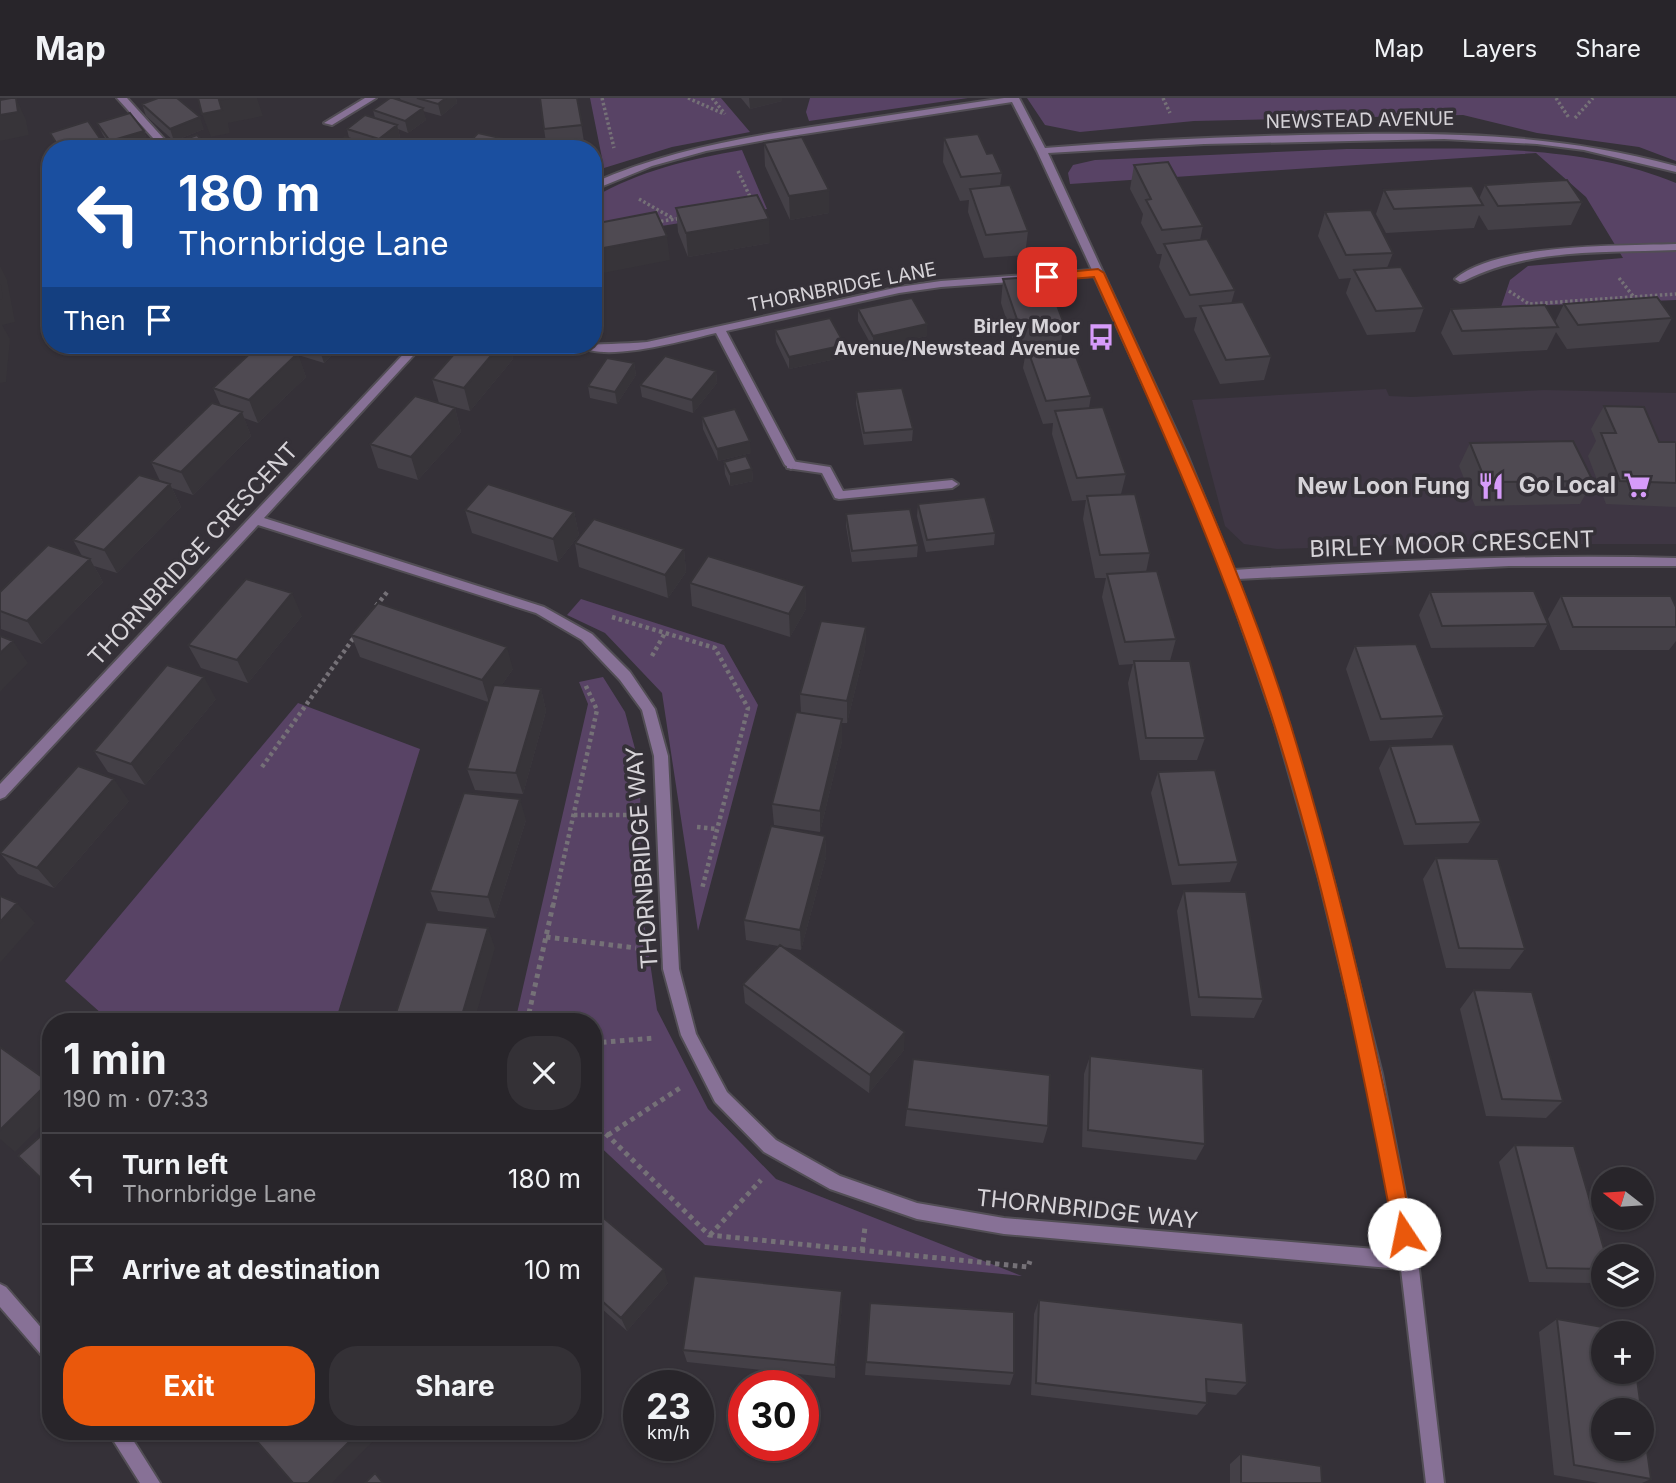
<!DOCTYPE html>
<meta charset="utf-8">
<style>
body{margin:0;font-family:Inter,sans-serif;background:#343136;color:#f1f3f6;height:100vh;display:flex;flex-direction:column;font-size:26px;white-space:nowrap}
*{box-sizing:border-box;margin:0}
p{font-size:23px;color:#a5a5a8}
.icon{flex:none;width:38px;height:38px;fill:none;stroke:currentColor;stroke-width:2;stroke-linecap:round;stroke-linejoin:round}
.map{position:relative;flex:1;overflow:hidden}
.sheet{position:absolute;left:42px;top:915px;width:560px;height:427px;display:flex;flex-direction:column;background:#28252a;border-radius:28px;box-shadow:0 2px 5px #0004,0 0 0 2px #444247}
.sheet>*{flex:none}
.banner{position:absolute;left:42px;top:42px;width:560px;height:214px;border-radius:28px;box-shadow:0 2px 5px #0004,0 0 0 2px #444247;background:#1a4fa0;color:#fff;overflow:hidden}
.needle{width:46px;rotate:287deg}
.controls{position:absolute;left:1591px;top:1069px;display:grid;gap:14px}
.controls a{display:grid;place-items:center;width:63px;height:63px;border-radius:50%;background:#28252a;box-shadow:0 2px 5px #0004,0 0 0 2px #444247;font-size:35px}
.speed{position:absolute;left:623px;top:1272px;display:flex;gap:14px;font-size:35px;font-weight:700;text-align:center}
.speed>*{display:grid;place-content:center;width:91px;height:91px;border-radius:50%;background:#28252a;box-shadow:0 2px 5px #0004,0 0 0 2px #444247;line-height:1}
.speed small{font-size:18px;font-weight:400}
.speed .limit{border:10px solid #d22;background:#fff;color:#111}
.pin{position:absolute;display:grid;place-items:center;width:60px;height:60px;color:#fff;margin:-30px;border-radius:14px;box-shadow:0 4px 10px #0006}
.me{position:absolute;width:77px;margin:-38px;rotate:349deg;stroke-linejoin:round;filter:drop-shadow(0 0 5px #0008)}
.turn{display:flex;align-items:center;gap:24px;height:147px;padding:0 21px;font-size:32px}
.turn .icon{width:91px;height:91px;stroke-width:2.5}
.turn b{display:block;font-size:49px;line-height:60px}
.then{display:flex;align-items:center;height:66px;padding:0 21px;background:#0003;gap:14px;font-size:26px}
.round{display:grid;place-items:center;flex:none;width:74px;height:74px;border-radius:28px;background:#343136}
.headline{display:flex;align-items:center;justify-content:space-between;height:119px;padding:0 21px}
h1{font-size:42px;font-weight:700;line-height:52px}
.button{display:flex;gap:14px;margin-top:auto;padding:14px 21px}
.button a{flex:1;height:80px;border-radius:28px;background:#ea580c;color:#fff;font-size:28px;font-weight:700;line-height:80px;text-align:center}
.button a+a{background:#343136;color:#f1f3f6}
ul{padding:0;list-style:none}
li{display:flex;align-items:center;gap:21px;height:91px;padding:0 21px;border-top:2px solid #444247}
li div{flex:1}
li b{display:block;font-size:26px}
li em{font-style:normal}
header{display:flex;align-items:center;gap:42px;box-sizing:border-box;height:98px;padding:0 35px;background:#28252a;border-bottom:2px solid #444247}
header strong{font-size:33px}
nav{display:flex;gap:38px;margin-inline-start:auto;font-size:24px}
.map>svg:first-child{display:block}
.built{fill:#3e3643}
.green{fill:#584365}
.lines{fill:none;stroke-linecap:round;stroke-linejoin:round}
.lane-casing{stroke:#524e55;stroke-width:4}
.street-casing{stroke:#524e55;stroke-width:4}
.path-far2{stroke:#757177;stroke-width:3.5;stroke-dasharray:2.5 2.5;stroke-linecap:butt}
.path-far1{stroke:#757177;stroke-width:4.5;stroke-dasharray:3.5 3.5;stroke-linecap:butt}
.path{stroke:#757177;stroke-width:5;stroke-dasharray:4.5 4.5;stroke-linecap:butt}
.lane{fill:#877196;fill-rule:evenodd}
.street{fill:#877196;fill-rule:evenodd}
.wall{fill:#444047}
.shaded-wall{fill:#373439}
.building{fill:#4f4a52;stroke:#373439;stroke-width:2;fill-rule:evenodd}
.route{fill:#ea580c;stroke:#983908;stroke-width:2}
.labels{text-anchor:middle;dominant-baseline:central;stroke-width:7;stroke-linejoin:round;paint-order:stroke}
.far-street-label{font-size:19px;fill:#d6d3d8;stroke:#353138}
.far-poi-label{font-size:19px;font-weight:bold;fill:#d6d3d8;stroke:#353138;text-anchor:end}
.poi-label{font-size:23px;font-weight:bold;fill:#d6d3d8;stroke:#353138;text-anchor:end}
.street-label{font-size:23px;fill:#d6d3d8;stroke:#353138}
</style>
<header>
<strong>Map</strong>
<nav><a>Map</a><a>Layers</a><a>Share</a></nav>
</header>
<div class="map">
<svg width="1676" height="1385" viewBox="0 0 1676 1385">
<rect width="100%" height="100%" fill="#353138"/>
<path class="built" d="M1386 291 1389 298 1412 299 1544 292 1676 295V446H1443L1277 451 1244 446 1225 428 1192 302Z"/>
<path class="green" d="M590 0H721L750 34 672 49 604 70Z
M810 0H968L809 23 806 14Z
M1027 0H1676V63L1639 49 1537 35 1463 17 1194 23 1080 34 1045 27Z
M1347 51C1452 51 1577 43 1676 85V202L1501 209 1510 182 1528 168 1623 160 1586 99 1536 55 1070 86 1068 75 1073 67 1095 62Z
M742 52 767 111 593 139V100C638 73 690 61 742 52Z
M581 501 724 547 758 607 698 833 662 595 605 535 567 517Z
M603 579 625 614 640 669 641 803 657 912 708 1011 776 1081 1022 1178 705 1147 593 1042V924H515L588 606 579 584Z
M298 605 420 651 335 924H111L65 883Z"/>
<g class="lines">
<defs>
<path id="lane" d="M117 0H127L173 51H163Z
M791 363 830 369 843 393 952 382 958 386 952 390 839 401 835 400 822 375 787 370V364Z"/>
<path id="street" d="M365 0H376L332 27 324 25Z
M1004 0H1019L1045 50C1130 43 1215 39 1301 37 1433 34 1547 33 1676 68V74L1584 52 1537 46 1444 41 1204 46 1048 55 1186 354 1234 472C1382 463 1528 456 1676 460V468H1509L1238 481 1289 626 1333 781 1382 976 1418 1163 1444 1385H1426L1401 1171 1004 1136 917 1121 830 1091 764 1054 715 1004 681 937 663 871 654 658 642 612 620 582 582 542 536 515 258 427 5 699 0 701V686L412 247H423L264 420 544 509 592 536 630 574 655 611 668 658 679 871 696 936 727 994 776 1042 840 1078 917 1105 1004 1120 1399 1153 1366 976 1319 781 1275 626 1224 477 1174 354 1094 178 941 189 899 195 726 233 797 367 791 371 785 367 716 235C685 242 603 266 578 247 599 246 623 246 647 244L899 189 941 183 1092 172 1037 53 1012 4 765 42 706 53 652 68 593 92V85C667 52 745 39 825 27 884 18 944 9 1004 0Z
M1676 146V152C1604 155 1529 150 1464 183L1460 184 1455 181C1497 145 1621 148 1676 146Z
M0 1186 6 1189 51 1241V1264L45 1261 0 1209Z
M108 1334H128L160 1385H140Z"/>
</defs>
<use href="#lane" class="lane-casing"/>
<use href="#street" class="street-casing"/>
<path class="path-far2" d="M602 0 614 50
M688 0 724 16
M712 0 725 16
M1163 0 1170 15
M1556 0 1569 20
M1575 20 1593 0
M738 73 752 103
M639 101 674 121
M656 124 682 120
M1619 180 1633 198
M1509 193 1529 206 1676 196"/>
<path class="path-far1" d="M376 508 388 493
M612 519 715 550 748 610 702 791
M652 558 665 535
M262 669 355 538
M574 717H632
M697 729 717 731
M553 808 597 612 585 586"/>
<path class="path" d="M546 839 636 850
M527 924 553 807
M593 945 655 940
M593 1023 709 1137 1028 1169 1030 1163
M608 1037 680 990
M710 1137 761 1082
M862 1153 865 1129"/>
<use href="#lane" class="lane"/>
<use href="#street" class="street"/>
</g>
<path class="wall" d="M400 0H456L457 5 441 18 423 13 426 22 408 35 398 31 400 39 385 51H328L349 40 347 31 375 20 373 12 401 3Z
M577 0 585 50 547 51 544 31Z
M741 0H782V3L750 11Z
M142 6 204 31 174 43 146 18Z
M97 25 144 33 148 45 129 51H112L103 37Z
M944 40 987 56 1002 75 1000 88 1028 133 1025 157 984 160 968 114 969 102 960 103 943 64Z
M764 45 829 92V115L790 122 765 68Z
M1134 67 1203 128 1200 142 1235 192 1231 206 1271 258 1264 282 1220 286 1194 232 1197 219 1185 220 1159 169 1162 156H1157L1141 125 1143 116 1130 91Z
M1485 87 1582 104 1571 127 1488 132 1479 117 1474 130 1386 135 1376 116 1384 92 1479 101Z
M676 110 770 145 688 159 678 134Z
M1325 114 1393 155 1387 170 1424 210 1415 234 1367 237 1346 195 1351 180 1339 181 1318 138Z
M1003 181 1064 226 1061 243 1091 298 1089 310 1126 376 1121 396 1150 455 1146 474 1176 541 1170 563 1205 640 1197 662H1140L1128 585 1133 566 1119 567 1102 499 1106 480H1095L1083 421 1086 402 1072 403 1052 336 1053 325 1043 326 1023 270 1026 253 1017 254 1001 205Z
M1564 206 1672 220 1659 244 1567 251 1556 234 1547 252 1453 257 1441 235 1451 211 1555 224Z
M858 211 927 238 873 250 858 223Z
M775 232 845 259 789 271 776 244Z
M291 247H343L324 265 298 257 306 279 258 325 244 320 251 338 193 397 172 390 181 409 117 475 94 468 103 484 42 546 1 531 0 494 82 458 73 442 160 383 151 364 221 308 213 290 294 254Z
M462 247H510L513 261 470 313 439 305 432 281Z
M634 265 636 277 617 306 590 300 588 288Z
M716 273 717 285 693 315 642 299 640 287Z
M856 294 913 331 912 343 864 347 856 306Z
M1604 308 1659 344H1676V409L1606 406 1588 358 1596 343 1591 331Z
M455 310 461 334 418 382 378 370 370 346Z
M702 319 751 355 718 363 703 331Z
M1470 345 1593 383 1580 406 1475 408 1459 368Z
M724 364 752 371 753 383 730 388 725 376Z
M918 406 995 435 994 447 926 454 917 418Z
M465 412 574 414 579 437 558 464 472 435Z
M846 416 918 447 917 459 852 464 846 428Z
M575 445 684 451 686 474 668 500 579 469Z
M690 485 805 488 806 511 790 539 692 508Z
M1430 494 1548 526 1534 549 1431 550 1419 517Z
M1561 498 1676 509V543L1669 552H1560L1548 521Z
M302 518 248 585 201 570 188 547Z
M866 529 865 552 847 625H842V643L820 734 774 727 772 706 801 615 800 596Z
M351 537 513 571 501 588 541 591 546 613 523 696 475 692 467 671 488 604 360 559Z
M1355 548 1444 618 1432 640 1370 643 1346 571Z
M216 601 145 687 108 674 94 653Z
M1390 648 1481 724 1468 745 1404 747 1379 670Z
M1158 674 1238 764 1230 784 1172 787 1151 695Z
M129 703 54 790 18 776 0 755Z
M526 722 495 820 438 813 430 793Z
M825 738 826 759 801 852 783 849 904 952 869 995 745 905 743 886 778 848 746 842 744 822Z
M1436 760 1525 851 1510 871 1446 870 1423 781Z
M1184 793 1263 901 1254 920 1191 918 1177 813Z
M1474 892 1563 1003 1546 1020 1486 1018 1460 911Z
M1090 958 1205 1046 1196 1062 1082 1049 1084 976Z
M913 961 1048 1028 1043 1045 905 1028Z
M1515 1047 1603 1158V1176L1591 1185 1529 1184 1499 1064Z
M593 1111 668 1185 627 1233 593 1203Z
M1039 1202 1247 1285 1236 1297 1207 1294V1305L1197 1317 1031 1297 1034 1216Z
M870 1205 1014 1275 1010 1287 865 1277Z
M842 1207 835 1280 687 1264 683 1252Z
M1557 1221 1651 1381 1642 1385H1599L1554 1377 1539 1234Z
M1241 1356 1322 1385H1230V1366Z"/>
<path class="shaded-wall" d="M16 0 26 22 29 37 0 43V17Z
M229 0H257L263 18 228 25 230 35 211 39 202 16 219 2Z
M446 0H456L457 5 441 18 438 6Z
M749 0H782V3L750 11Z
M423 10 426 22 408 35 405 23Z
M200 19 204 31 174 43 170 31Z
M397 27 400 39 385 51H381L379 41Z
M144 33 148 45 129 51H114L110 43Z
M101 42 105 51H74Z
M518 44 519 51H511Z
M829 92V115L790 122 789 98Z
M769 121 770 145 688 159 686 135Z
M667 138 670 162 593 177V152Z
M0 168 7 182 15 224 2 227 10 241 6 284 0 285Z
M927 226V238L873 250V238Z
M318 247H343L324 265Z
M500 247H510L513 261 470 313 464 290Z
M845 247V259L789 271V259Z
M298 255 306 279 258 325 249 302Z
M634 265 636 277 617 306 615 294Z
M716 273 717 285 693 315 692 302Z
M455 310 461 334 418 382 411 359Z
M242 314 251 338 193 397 181 374Z
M750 343 751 355 718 363 717 351Z
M752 371 753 383 730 388V376Z
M170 386 181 409 117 475 104 452Z
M574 414 579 437 558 464 553 441Z
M684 451 686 474 668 500 665 477Z
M90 461 103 484 42 546 27 523Z
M805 488 806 511 790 539 789 516Z
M292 495 302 518 248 585 237 562Z
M866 529 865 552 847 625V603Z
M13 543 28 565 0 594V555Z
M507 549 513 571 489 605 482 582Z
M204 579 216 601 145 687 131 666Z
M541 591 546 613 523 696 516 675Z
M842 621V643L820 734V713Z
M114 681 129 703 54 790 37 770Z
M520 701 526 722 495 820 488 799Z
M825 738 826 759 801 852 800 832Z
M17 805 35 825 0 865V824Z
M488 830 495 850 474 924H460Z
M905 934 904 952 869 995 870 977Z
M49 984 51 986V1018L15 1054 0 1041V1032Z
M664 1171 668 1185 627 1233 621 1220Z
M842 1193V1207L835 1280V1267Z
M359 1334H375L378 1338 332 1385H308Z"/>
<path class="building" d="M11 0H16L18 14 0 17V2Z
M158 0H177L200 19 170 31 142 6Z
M198 0H229L219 2 222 12 202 16Z
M390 0H393L423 10 405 23 373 12Z
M417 0H446L438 6Z
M540 0H577L582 27 544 31Z
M130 15 144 33 110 43 97 25Z
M365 17 397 27 379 41 347 31Z
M88 23 101 42 74 51H60L50 35Z
M478 35 518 44 511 51H463Z
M978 36 987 56 993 55 1002 75 961 79 944 40Z
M197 37 208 49 204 51H158Z
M345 39 375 49 372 51H328Z
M802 39 829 92 789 98 764 45Z
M1168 64 1203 128 1162 132 1146 102 1151 101 1134 67Z
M1567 82 1582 104 1498 108 1485 87Z
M1010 87 1028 133 986 137 970 91Z
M1472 88 1483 107 1394 111 1384 92Z
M757 97 769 121 686 135 676 110Z
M1371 112 1393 155 1346 157 1325 114Z
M656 114 667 138 593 152V126Z
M1207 141 1235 192 1190 197 1164 146Z
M1401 169 1424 210 1376 213 1354 172Z
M1046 178 1064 226 1020 230 1003 181Z
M0 187 2 200 0 201Z
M1657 199 1672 220 1578 227 1564 206Z
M912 200 927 226 873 238 858 211Z
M1243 204 1271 258 1226 262 1200 208Z
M1545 207 1558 229 1462 233 1451 211Z
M830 220 845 247 789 259 775 232Z
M1070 243 1091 298 1046 303 1026 247Z
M259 247H271L298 255 249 302 213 290Z
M462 247H500L464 290 432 281Z
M665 258 716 273 692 302 640 287Z
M607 260 634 265 615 294 588 288Z
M902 290 913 331 864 335 856 294Z
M415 298 455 310 411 359 370 346Z
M212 305 242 314 181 374 151 364Z
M1604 308 1644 309 1659 344H1676V385L1620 383 1601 335H1616Z
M1103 309 1126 376 1077 380 1055 313Z
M735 311 750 343 717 351 702 319Z
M1573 343 1593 383 1486 384 1470 345Z
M746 358 752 371 730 376 724 364Z
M139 377 170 386 104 452 73 442Z
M488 386 574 414 553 441 465 412Z
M1135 396 1150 455 1100 457 1087 398Z
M985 399 995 435 927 442 918 406Z
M910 411 918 447 852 453 846 416Z
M594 421 684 451 665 477 575 445Z
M48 447 90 461 27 523 0 513V494Z
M708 458 805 488 789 516 690 485Z
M1157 473 1176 541 1125 544 1107 476Z
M246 481 292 495 237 562 188 547Z
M1534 493 1548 526 1442 528 1430 494Z
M1561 498H1671L1676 509V529H1573Z
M378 505 507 549 482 582 351 537Z
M821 523 866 529 847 603 800 596Z
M0 538 13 543 0 555Z
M1416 546 1444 618 1381 621 1355 548Z
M1134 563H1190L1205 640H1146Z
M167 567 204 579 131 666 94 653Z
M494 587 541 591 516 675 467 671Z
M796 614 842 621 820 713 772 706Z
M1453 646 1481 724 1416 726 1390 648Z
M78 668 114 681 37 770 0 755Z
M1215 672 1238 764 1179 767 1158 674Z
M464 695 520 701 488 799 430 793Z
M771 728 825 738 800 832 744 822Z
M1436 760 1498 761 1525 851 1459 850Z
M1184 793 1246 794 1263 901 1199 899Z
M0 798 17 805 0 824Z
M426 824 488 830 460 924H393Z
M780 847 905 934 870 977 743 886Z
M1474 892 1532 894 1563 1003 1502 1001Z
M0 949 49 984 0 1032Z
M1090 958 1203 971 1205 1046 1088 1032Z
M913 961 1050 977 1048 1028 907 1011Z
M51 1029V1090L18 1058Z
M1515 1047 1574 1048 1606 1158H1603V1171L1547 1170Z
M593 1111 664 1171 621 1220 593 1195Z
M694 1178 842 1193 835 1267 683 1252Z
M1039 1202 1243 1225 1247 1285 1206 1281 1207 1305 1036 1285Z
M870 1205 1014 1214V1275L866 1264Z
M1557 1221 1631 1234V1236H1603V1274H1636L1651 1381 1574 1367ZM1603 1312H1642V1351H1603Z
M249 1334H359L308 1385H293Z
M1241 1356 1321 1368 1322 1385H1241Z
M375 1375 383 1385H365Z"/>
<path class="route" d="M1098 171 1104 175C1172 323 1243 472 1291 628 1342 795 1381 965 1413 1136L1411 1143 1404 1146 1397 1143 1394 1136C1362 965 1327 792 1274 626 1225 472 1160 325 1094 179L1047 183 1041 179 1047 176Z"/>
<defs>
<symbol id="bus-bare" viewBox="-9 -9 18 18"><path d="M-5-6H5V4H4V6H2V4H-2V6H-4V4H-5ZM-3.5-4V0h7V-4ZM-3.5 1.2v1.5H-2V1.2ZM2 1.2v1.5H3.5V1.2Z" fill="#d69bfa" stroke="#353138" stroke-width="2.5" paint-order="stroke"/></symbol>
<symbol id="supermarket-bare" viewBox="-9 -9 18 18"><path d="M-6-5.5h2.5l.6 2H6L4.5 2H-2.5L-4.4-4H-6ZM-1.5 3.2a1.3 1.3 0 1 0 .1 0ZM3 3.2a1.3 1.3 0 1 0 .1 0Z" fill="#d69bfa" stroke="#353138" stroke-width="2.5" paint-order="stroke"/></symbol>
<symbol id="restaurant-bare" viewBox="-9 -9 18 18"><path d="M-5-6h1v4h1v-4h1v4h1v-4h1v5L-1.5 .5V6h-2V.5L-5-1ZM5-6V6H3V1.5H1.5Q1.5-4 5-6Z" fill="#d69bfa" stroke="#353138" stroke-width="2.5" paint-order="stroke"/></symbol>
</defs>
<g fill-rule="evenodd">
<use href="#bus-bare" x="1082" y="220" width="38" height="38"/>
<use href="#supermarket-bare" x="1618" y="368" width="38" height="38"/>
<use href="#restaurant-bare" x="1472" y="369" width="38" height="38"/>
</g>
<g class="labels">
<g class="far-street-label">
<text transform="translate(1360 22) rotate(-1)">NEWSTEAD AVENUE</text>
<text transform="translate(842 189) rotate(-11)">THORNBRIDGE LANE</text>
</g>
<g class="far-poi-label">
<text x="1080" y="228">Birley Moor<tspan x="1080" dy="22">Avenue/Newstead Avenue</tspan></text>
</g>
<g class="poi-label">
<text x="1616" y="387">Go Local</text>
<text x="1470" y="388">New Loon Fung</text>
</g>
<g class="street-label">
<text transform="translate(1452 446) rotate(-2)">BIRLEY MOOR CRESCENT</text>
<text transform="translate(193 456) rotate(-47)">THORNBRIDGE CRESCENT</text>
<text transform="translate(642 760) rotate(-94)">THORNBRIDGE WAY</text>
<text transform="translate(1087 1111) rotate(6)">THORNBRIDGE WAY</text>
</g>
</g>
</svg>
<div class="controls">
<a><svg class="needle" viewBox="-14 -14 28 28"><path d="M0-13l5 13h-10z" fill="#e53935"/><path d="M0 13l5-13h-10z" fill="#a5a5a8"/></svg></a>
<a><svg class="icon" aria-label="layers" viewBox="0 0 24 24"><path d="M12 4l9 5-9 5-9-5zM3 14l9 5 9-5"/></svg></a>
<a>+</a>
<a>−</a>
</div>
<div class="speed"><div>23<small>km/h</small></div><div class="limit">30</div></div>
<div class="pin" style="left:1047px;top:179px;background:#d93025"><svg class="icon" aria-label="arrive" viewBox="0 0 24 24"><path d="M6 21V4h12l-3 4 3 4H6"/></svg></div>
<svg class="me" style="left:1404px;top:1136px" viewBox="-20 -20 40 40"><circle r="19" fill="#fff"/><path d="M0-13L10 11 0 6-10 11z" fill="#ea580c"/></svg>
<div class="banner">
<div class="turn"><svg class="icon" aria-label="left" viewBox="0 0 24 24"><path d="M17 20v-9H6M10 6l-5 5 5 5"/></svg><div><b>180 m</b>Thornbridge Lane</div></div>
<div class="then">Then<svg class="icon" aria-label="arrive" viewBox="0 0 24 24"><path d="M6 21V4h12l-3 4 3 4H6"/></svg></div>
</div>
<section class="sheet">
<div class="headline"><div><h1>1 min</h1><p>190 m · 07:33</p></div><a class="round"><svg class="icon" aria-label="close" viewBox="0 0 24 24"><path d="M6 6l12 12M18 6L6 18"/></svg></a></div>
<ul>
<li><svg class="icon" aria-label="left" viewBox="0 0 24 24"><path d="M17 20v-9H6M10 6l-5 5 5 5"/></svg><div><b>Turn left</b><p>Thornbridge Lane</p></div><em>180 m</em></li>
<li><svg class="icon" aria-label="arrive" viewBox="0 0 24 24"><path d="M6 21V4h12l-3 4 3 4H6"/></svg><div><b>Arrive at destination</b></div><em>10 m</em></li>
</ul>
<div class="button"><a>Exit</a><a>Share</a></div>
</section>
</div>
